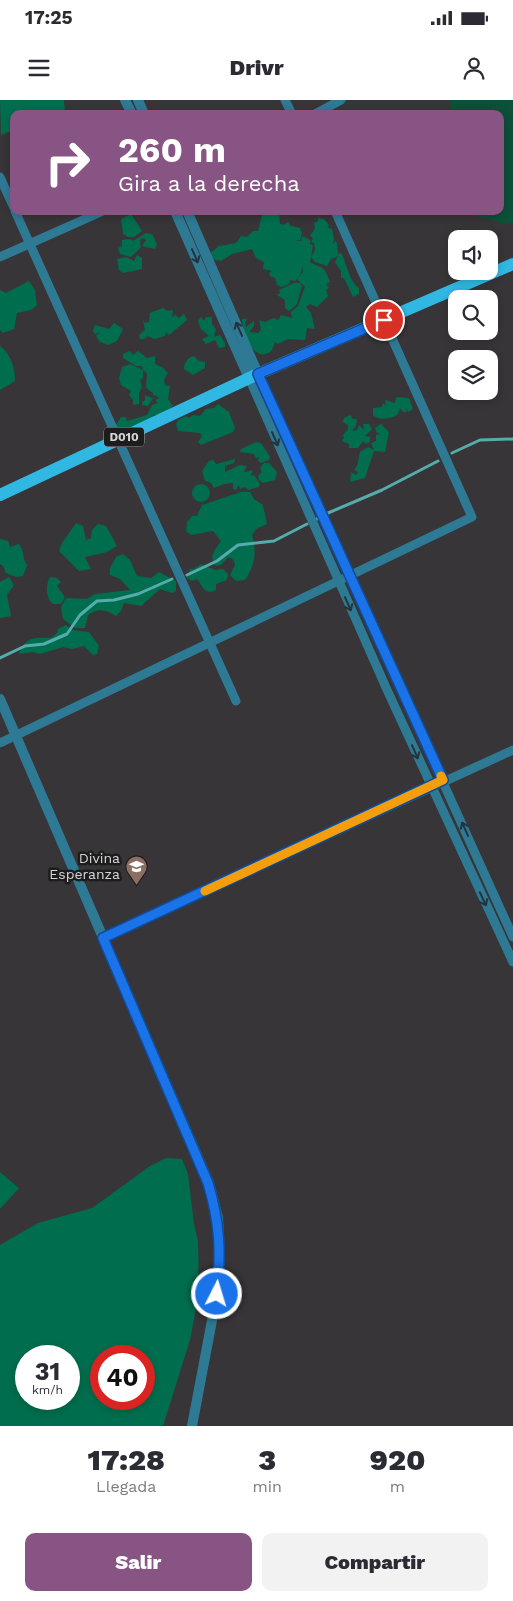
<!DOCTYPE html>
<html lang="es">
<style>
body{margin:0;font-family:"Work Sans",sans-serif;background:#f2f2f3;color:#2b2b33;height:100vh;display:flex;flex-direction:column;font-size:19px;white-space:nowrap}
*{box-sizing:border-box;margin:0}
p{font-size:16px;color:#7c7c81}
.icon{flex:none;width:28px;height:28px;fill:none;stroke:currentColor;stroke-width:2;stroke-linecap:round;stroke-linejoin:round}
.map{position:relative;height:1326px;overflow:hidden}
.details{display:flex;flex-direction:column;background:#fff;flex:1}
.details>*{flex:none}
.banner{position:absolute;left:10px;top:10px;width:494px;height:105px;border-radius:10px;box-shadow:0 2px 8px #0003;background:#885484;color:#fff;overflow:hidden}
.fabs{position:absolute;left:448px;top:130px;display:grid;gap:10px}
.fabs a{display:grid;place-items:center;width:50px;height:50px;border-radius:10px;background:#fff;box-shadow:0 2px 8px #0003;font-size:25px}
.speed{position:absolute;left:15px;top:1245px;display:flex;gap:10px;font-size:25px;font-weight:700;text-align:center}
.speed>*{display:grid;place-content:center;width:65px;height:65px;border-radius:50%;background:#fff;box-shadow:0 2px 8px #0003;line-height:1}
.speed small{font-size:12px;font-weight:400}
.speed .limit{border:8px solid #d22;background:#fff;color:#111}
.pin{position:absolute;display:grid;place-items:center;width:42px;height:42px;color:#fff;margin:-21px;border:2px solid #fff;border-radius:50%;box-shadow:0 1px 5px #0007}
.me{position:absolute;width:55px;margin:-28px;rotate:5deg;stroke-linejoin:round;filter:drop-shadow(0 0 4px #0008)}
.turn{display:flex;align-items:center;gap:18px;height:105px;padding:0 25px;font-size:22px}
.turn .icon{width:65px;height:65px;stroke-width:2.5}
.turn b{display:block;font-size:35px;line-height:42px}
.eta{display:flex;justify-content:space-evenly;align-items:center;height:85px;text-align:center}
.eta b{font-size:30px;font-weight:800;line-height:35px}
.action{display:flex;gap:10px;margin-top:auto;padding:10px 25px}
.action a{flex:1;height:58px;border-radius:10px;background:#885484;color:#fff;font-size:20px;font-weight:800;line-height:58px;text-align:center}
.action a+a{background:#f2f2f3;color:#2b2b33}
.status{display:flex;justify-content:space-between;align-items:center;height:35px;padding:0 25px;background:#fff;direction:ltr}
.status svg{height:14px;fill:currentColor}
header{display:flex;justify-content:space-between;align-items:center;height:65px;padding:0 25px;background:#fff;font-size:22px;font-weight:800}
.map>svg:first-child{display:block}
.green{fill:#0d5039}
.forest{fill:#006e4e;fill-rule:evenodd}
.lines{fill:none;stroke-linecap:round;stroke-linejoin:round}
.stream{stroke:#54acad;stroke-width:3}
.minor{stroke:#2e7a94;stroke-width:9}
.tertiary{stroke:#2e7a94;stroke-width:10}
.primary{stroke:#30b8e3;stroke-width:12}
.oneway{stroke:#22343c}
.route-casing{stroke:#114b97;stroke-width:12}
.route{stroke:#1a73e8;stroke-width:9}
.slow{stroke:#f59e0b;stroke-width:9}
.labels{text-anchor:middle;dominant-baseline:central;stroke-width:5;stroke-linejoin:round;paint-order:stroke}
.shield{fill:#1e1d1e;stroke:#9f9ea0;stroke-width:1}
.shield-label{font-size:12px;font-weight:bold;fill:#d6d6d7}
.poi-label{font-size:14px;fill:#d6d6d7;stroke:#1e1d1e;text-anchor:end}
</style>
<div class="status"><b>17:25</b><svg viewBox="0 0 49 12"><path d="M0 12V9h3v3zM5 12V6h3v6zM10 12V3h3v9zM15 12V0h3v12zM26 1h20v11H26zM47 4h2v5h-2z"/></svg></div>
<header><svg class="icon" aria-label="menu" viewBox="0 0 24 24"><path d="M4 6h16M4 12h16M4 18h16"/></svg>Drivr<svg class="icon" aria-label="person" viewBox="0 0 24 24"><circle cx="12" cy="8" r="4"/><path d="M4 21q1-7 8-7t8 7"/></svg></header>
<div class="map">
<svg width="513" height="1326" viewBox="0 0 513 1326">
<rect width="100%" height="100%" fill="#373538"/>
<path class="green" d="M451 0H513V123L506 124 457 111H500V14H449Z"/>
<path class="forest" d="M0 0H64L65 14H14V30L1 35Z
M263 111H279L280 124 284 125 288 122 291 126 300 128 302 133 300 140 295 141H301L302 136 310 140V144L313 145 311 157 315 150 314 143 311 142 313 138 310 136 315 128 314 123 318 121V118L324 119 329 125 327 127 332 129 334 139 333 144 335 141 337 143 338 155 339 153 342 154C346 164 350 182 359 188V194L353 197 344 178H341V171L335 162 338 156 331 159 327 166 315 162 311 157 310 162C324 170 323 164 330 182L326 184 329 188 326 190 328 196 317 207 310 204 306 207 311 213 315 229 307 228 305 240 288 239 278 244 275 242 272 250C255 267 242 232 242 219H247L245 223 246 227 254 221V226L249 232 258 233 261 230 259 220 265 222 274 218 278 220 281 215 292 218 291 212 298 206 305 187 297 179 303 172 302 166 308 162 302 166 301 173 295 181 290 180 289 184 282 187 277 185 275 178 270 176 269 173 272 171 263 169 264 162 256 158 252 149 232 154 221 161 212 159 209 154 219 146 236 143 241 136 247 137 253 131H258Z
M131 114 142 131 134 137H128L123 134 121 119Z
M146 133 152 134 157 144 155 149 142 146 146 140 143 138 140 140 141 147 131 157 120 154 118 148 122 146V140L130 139 133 141Z
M137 155 142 158V169L123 173 119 170 117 159 126 157 134 161Z
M29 181 35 190 37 205 31 210 17 213 14 229 3 233 0 230V190L6 193Z
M294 183H300L302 186 297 204 289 211 285 208V200L277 195 280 193 279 190Z
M163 208 167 211 173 210 172 217 175 215 179 218 184 214 187 220 169 235 166 232 165 236 154 239 148 236 144 239H140L139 235 145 230 143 220 145 223 149 222 150 213Z
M201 217 204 221 206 217H212V224L216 229 214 237 220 235 225 243V247L219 248 215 240 206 244 202 239 209 236 201 229 198 221Z
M114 223 123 229 117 241 108 245 100 242 96 236 100 232 95 234 93 231 95 225 109 229Z
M0 246C11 254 15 268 15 281L0 290Z
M130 251 133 255 138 251 147 258 155 256V264L162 267 168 273 164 279 165 285 170 286 168 299 173 306 161 315H154L151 319 127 328 121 333 116 325 121 317H126L127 321 147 315 152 305 158 303 155 300 159 298 155 295 148 306 142 305V302L145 300V295L152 298 154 297 153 293 146 288 147 273 143 270V278L140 280 142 287 139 293V304L133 305V300L129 295 131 291 121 285 119 278 122 267 130 264 143 270 142 266H136L123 258V254Z
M194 256 199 261 205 262V268L193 275 184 269C184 263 188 257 194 256Z
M396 297 409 298 413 309 408 312 407 308 406 312H403L400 308 398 314C392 319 379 321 373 315V308L382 307 383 303 386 306 385 300 395 303Z
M218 304 229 312 235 328 233 332 201 345 198 342 202 336 200 333 178 331 176 324 178 320 186 316 189 318 193 315 200 316 206 309 214 308Z
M350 315 353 319H357L356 326 352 331 357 330 359 325 364 330 363 324H369L372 329 365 336 370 337V342L366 344 363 341 358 348H349V344L342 341 344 338 343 335 348 329V325L343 322 344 318Z
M381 324 389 332 385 352 374 351 365 378 350 382 351 372 356 375 358 372 354 370 357 366 360 352 368 347 374 350 371 343 376 341V335L381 334 377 333 375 328Z
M256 342 261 343 270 357 269 360 261 363 258 361 259 357 256 358 254 354 240 352 241 349Z
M235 359 234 363 225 366V372L240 365 247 366 244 371 245 372 253 370 251 375 255 376 260 384 259 387 248 390 245 387 240 389 239 385 236 390 233 389V383L224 384 214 388 211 383 205 381 202 371 209 361 213 360 216 364Z
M264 363H269L277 372 275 380 263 383 259 380 258 376 262 372 260 368Z
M192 393a9 9 0 1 1 18 0a9 9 0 1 1-18 0Z
M241 392H250L254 399 263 405 267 424 256 429 252 435C257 453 255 465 245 480L236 481 230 475 235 465 233 459 228 457 221 465 215 466C209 455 215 450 221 441L213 431 191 435 186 431 187 422 192 416H197L202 405Z
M76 423 83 426 86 440 91 438 92 430 98 424 106 426 117 446 107 452 85 457 91 469 79 471 59 451 62 443Z
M0 439 8 441 10 447 19 444C25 452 22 458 27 465L23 476 16 477 6 473 3 466 0 464Z
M123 454 130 460 137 476 151 478 159 472 176 481V491L172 493 160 489 141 506 124 503 121 511 116 516C106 509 97 508 88 515L85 528H75L63 519 61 507 66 498 87 499 95 494 130 490 120 479 110 475V468L116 457Z
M201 464 215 470 223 469 228 474 227 480 216 484V490C204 496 203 486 197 479L192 481 187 478 190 469H194Z
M9 477 14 485 7 495 11 516 0 518V482Z
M50 477 57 478 61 482 57 486 65 497 61 504H53C46 498 45 486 50 477Z
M66 525 72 530 89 532 99 546 97 554 93 555 84 546 72 549 63 547 40 554 33 552 19 554C25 537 34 537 51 538L57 533 58 529Z
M166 1058 182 1059 188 1074 194 1124 198 1141 199 1192 190 1240 163 1326H0V1145L38 1123 92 1108 150 1066ZM26 1256H69V1299H26ZM101 1256H144V1299H101Z
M0 1072 19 1088 0 1109Z"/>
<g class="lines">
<path class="stream" d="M452 353 480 340 513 339
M328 413 382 390 438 361
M317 419 318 418
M187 475 217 461 238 445 274 441 307 424
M0 558 25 546 44 544 67 534 80 515 97 501 114 500 138 494 172 479"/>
<path class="minor" d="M285 0 292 14
M315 14 341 0
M0 77 14 108
M15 111 236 601
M0 157 103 111
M258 274 513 837
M249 278 388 592 513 862
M0 643 472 417 335 111
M103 838 513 650"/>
<path class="tertiary" d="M125 0 132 14
M138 0 144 14
M175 111 249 278
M187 111 258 274
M0 599 209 1083 218 1118 220 1155 217 1194 192 1326"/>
<path class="primary" d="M0 395 258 274 513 164"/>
</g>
<defs><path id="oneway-shaft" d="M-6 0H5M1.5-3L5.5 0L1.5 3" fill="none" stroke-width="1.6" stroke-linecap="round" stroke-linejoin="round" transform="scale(1.25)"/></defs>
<g class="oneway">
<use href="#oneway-shaft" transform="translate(195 156) rotate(66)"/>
<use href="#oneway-shaft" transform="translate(239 229) rotate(-114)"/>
<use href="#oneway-shaft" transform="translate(275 339) rotate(66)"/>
<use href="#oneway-shaft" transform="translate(348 504) rotate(66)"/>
<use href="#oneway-shaft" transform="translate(415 652) rotate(66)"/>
<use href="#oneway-shaft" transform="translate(465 729) rotate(-114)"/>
<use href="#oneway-shaft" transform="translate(483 799) rotate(65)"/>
</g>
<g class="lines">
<defs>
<path id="route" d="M217 1194C221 1151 220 1124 208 1083L103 838 443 680 258 274 384 220"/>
</defs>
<use href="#route" class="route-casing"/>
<use href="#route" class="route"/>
<path class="slow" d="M205 791 443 680 441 676"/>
</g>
<defs>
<symbol id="school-pin" viewBox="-11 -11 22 30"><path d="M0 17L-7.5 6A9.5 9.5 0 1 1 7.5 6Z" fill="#8d6e63" stroke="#1e1d1e"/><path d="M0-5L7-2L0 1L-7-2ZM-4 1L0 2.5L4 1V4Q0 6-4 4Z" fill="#fff"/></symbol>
</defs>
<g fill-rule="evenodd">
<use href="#school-pin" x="124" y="754" width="25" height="34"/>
</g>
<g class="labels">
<rect class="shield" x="104" y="327.5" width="40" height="19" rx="4"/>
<g class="shield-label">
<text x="124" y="337">D010</text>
</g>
<g class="poi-label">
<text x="120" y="758">Divina<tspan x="120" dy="16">Esperanza</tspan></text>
</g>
</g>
</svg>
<div class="fabs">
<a><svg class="icon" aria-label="sound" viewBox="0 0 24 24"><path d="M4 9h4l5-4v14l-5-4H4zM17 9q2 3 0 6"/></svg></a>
<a><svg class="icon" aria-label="search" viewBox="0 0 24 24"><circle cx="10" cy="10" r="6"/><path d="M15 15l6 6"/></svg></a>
<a><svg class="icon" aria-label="layers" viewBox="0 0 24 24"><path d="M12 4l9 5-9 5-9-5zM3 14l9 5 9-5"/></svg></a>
</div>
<div class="speed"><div>31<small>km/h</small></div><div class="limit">40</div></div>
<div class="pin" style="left:384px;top:220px;background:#d93025"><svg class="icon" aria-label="arrive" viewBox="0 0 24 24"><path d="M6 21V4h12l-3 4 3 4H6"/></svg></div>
<svg class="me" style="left:217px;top:1194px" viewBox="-20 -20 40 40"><circle r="17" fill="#1a73e8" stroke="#fff" stroke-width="3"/><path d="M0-11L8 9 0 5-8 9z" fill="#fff"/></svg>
<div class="banner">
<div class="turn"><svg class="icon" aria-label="right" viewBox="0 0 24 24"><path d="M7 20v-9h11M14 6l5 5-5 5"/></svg><div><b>260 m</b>Gira a la derecha</div></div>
</div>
</div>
<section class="details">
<div class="eta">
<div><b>17:28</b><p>Llegada</p></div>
<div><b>3</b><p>min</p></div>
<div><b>920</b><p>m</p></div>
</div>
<div class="action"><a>Salir</a><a>Compartir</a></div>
</section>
